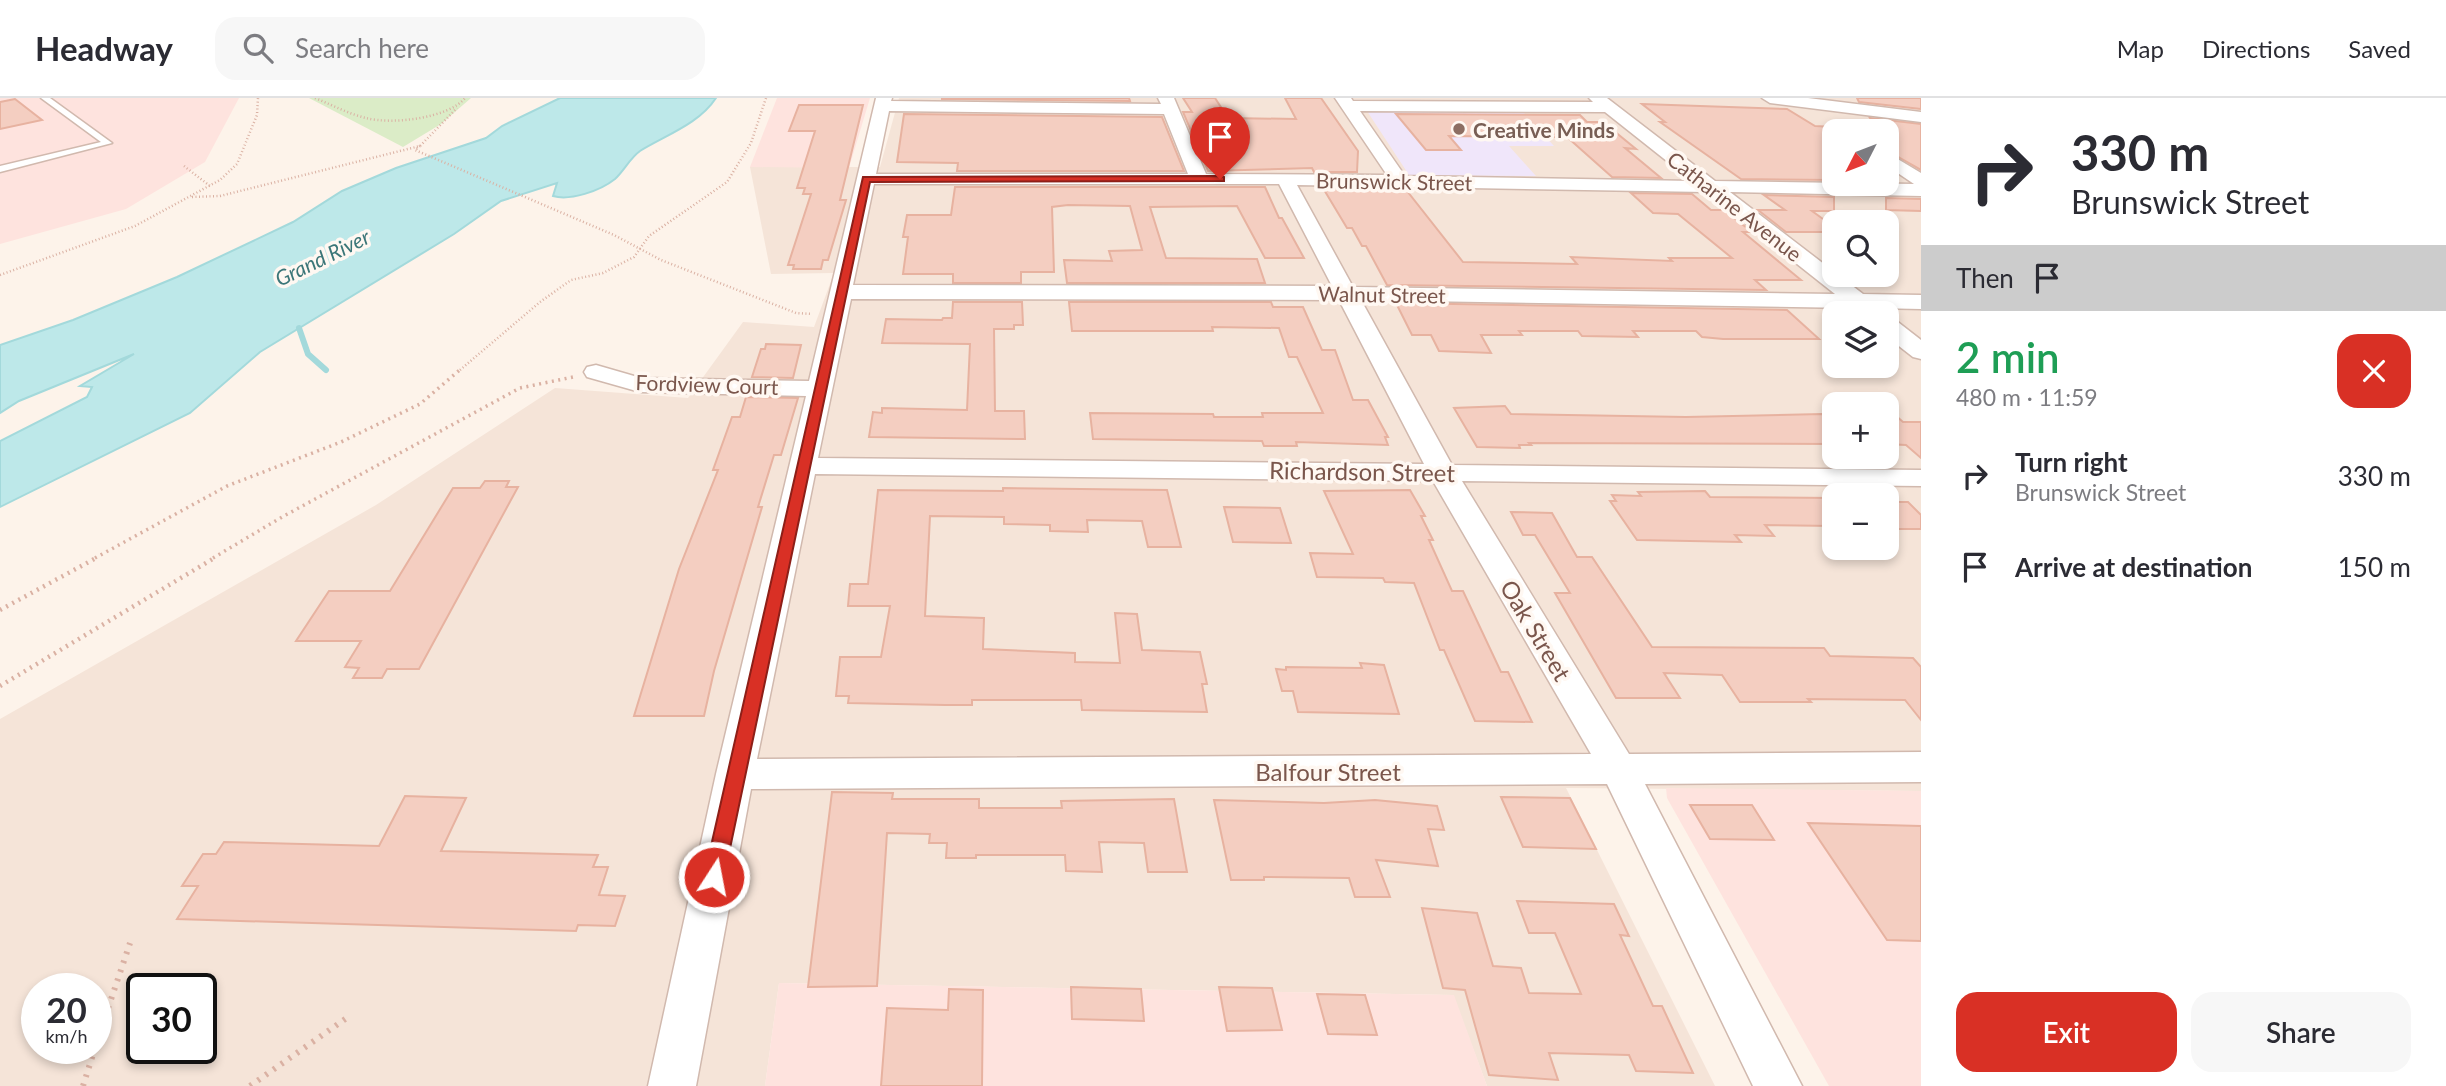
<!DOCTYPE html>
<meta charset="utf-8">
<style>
body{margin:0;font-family:Lato,sans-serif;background:#f7f7f7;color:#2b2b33;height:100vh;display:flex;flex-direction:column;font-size:26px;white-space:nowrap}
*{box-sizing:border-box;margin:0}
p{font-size:23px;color:#7c7c81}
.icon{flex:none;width:38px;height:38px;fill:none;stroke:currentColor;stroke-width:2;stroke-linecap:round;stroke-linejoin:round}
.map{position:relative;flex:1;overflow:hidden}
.details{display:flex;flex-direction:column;background:#fff;width:525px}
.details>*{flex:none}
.top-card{background:#fff;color:#2b2b33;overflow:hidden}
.needle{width:46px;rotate:228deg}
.fabs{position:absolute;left:1822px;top:21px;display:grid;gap:14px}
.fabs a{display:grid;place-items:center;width:77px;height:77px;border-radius:14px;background:#fff;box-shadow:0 4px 10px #0003;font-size:35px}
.speed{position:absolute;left:21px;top:875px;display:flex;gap:14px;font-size:35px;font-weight:700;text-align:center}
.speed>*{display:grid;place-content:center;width:91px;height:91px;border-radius:50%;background:#fff;box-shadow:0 4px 10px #0003;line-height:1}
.speed small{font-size:18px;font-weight:400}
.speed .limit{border:4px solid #111;border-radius:10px;background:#fff;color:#111}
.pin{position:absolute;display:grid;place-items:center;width:60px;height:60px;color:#fff;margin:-72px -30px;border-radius:50% 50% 50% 0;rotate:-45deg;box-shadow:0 0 7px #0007}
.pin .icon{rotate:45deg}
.me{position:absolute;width:77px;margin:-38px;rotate:11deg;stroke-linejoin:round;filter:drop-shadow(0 0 5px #0008)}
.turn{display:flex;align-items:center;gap:24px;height:147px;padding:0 35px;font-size:32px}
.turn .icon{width:91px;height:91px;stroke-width:2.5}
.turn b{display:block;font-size:49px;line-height:60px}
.then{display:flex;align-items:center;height:66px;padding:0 35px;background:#0003;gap:14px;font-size:26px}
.round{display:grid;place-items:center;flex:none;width:74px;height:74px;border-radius:21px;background:#f7f7f7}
.overview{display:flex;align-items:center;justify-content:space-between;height:119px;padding:0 35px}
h1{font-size:42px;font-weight:600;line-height:52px;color:#1e9e55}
.action{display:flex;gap:14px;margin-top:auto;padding:14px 35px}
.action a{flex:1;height:80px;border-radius:21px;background:#d93025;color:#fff;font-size:28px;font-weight:600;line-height:80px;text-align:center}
.action a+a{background:#f7f7f7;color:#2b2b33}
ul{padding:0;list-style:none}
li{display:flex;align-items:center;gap:21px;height:91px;padding:0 35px}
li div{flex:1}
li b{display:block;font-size:26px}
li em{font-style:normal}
header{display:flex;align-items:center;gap:42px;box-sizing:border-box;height:98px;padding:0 35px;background:#fff;border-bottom:2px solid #e1e1e2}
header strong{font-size:33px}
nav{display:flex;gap:38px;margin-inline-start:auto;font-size:24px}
.search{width:490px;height:63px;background:#f7f7f7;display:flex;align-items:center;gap:18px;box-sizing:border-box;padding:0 24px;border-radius:21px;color:#7c7c81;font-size:26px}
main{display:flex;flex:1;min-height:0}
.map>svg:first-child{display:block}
.residential{fill:#f5e4d8;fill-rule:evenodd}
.commercial{fill:#fee3de}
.education{fill:#f0e6fa}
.green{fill:#dbecc7}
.water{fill:#bde8e9;stroke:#a3d9db;stroke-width:2}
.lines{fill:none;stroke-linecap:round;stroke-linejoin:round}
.stream{stroke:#a3d9db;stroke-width:6}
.building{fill:#f4cec1;stroke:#e7b2a0;stroke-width:2}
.service-casing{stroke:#d1b9ae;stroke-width:3}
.minor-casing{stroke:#d1b9ae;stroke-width:3}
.path-far3{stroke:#dab1a3;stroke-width:2.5;stroke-dasharray:1 2.5;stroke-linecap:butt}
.path-far2{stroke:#dab1a3;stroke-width:3.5;stroke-dasharray:2 4.5;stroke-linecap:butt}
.path-far1{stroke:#dab1a3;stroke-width:4.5;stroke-dasharray:2 5;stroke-linecap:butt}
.path{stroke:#dab1a3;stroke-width:6;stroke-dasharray:2.5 7;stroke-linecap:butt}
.service{fill:#fff;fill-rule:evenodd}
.minor{fill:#fff;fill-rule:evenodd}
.route{fill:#d93025;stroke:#8d1f18;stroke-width:2}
.education-dot{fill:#8d6e63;stroke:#fff8f2;stroke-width:2.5}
.labels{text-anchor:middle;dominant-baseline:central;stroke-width:7;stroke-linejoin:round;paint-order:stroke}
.far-education-label{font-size:21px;font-weight:bold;fill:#785e54;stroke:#fff8f2;text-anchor:start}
.far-street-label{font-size:21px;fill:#7a564c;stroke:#fff8f2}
.far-water-label{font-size:21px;font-style:italic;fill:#3b7678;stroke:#fff8f2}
.street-label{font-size:24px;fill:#7a564c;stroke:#fff8f2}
</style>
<header>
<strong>Headway</strong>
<div class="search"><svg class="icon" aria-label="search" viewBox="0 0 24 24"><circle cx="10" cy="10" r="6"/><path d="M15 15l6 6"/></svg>Search here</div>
<nav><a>Map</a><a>Directions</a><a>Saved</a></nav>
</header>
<main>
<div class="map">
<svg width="1921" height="988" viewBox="0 0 1921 988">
<rect width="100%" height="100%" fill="#fdf3ea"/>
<path class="residential" d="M899 0H1921V693L1566 690 1715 988H1487L1453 897 779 885 765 988H0V621L376 407 555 290 688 300 743 224 814 229 834 175 771 176 750 69H880ZM1834 33H1886V86H1834ZM1834 124H1886V177H1834ZM1834 215H1886V268H1834ZM1834 306H1886V359H1834ZM1834 397H1886V450H1834ZM37 891H96V950H37ZM142 891H201V950H142Z"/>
<path class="commercial" d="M0 0H239L205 64 126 111 0 146Z
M777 0H870L849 70 750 69Z
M1666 690 1921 693V988H1829L1667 700Z
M779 885 1454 897 1487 988H765Z"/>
<path class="education" d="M1367 13 1524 15 1554 48H1509L1536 78 1409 77Z"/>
<path class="green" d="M309 0H471L441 26 403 49Z"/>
<path class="water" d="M560 0H716C699 26 666 37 640 53 630 60 624 73 615 81 600 93 570 103 553 98L557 85 501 103 454 136 260 254 190 315 0 409V343L87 299 92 289 80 288 134 256 19 303 0 315V247L73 222 177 179 293 124 342 93 396 70 486 40 502 28Z"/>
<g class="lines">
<path class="stream" d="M299 230 308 256 326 272"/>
</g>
<path class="building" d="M942 0H1129L1130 3 942 1Z
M1183 0H1215L1228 20 1296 21 1285 0H1321L1358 53 1357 74H1314L1312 70 1208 73 1183 14H1192Z
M1857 0H1921V11L1859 4Z
M15 1 42 22 0 31V4Z
M1642 6 1787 11 1815 28 1834 29V82L1741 81 1660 24H1665Z
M799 7H863L840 102H846L828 162H823L821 171H793L794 167H788L811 96H803L805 90H797L815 33H789Z
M904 16 1162 19 1184 73H957L958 65 897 64Z
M1396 16 1580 17 1587 24H1603L1636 51 1625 50 1661 80 1612 79 1567 39 1449 38 1461 52H1426Z
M1870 20 1921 26V72L1886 52V33H1879Z
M955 89H1265L1279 120H1282L1304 160H1265L1237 108 1150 109 1166 160 1257 161 1265 185H1067L1064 162 1112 163 1109 153 1142 152 1130 108 1068 107 1052 109 1054 174H1021V185H953V176H903L908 139H903L907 117H951Z
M1323 90 1407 93 1463 164 1577 166 1571 159 1672 163 1669 160H1732L1678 116 1653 115 1631 95 1692 96 1711 112H1724L1752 134H1743L1801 182H1755L1766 192 1387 187 1366 148H1362L1352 130H1347Z
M1764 97 1834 99V113H1812L1834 129V134H1786L1758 112H1785Z
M1886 100 1921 101V113L1886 112Z
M953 204H1022L1023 227H1014V231H994L995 313H1024L1025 341 869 339 873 314 882 315V310L967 312 970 246 882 245 886 221 942 222 943 220H952Z
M1069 204H1271L1273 209H1303L1322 252H1335L1353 302H1368L1388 339H1385L1388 347 1296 344 1297 348H1264L1262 343 1093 341 1090 315 1213 316 1214 319H1263L1262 315H1323L1297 259H1289L1279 230 1212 229 1213 233H1072Z
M1396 205 1787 212 1819 241H1723L1702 239 1696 233H1633L1638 239 1582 238 1578 233H1519L1522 237H1481L1491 255 1439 253 1431 237H1412Z
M766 246 801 247 793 280 752 279 761 251H765Z
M746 299 798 300 781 357H774L758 409H762L714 573 704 618H634L679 471 718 372H713L732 319H740Z
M1505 308 1511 316 1686 319 1822 316 1827 320H1834V346L1529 345 1531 347H1519L1520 350 1477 349 1454 310Z
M1886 309 1903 324H1921V360L1906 347 1886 346Z
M485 383H509L506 389H518L419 571H387L382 580H353L359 570 345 569 361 543H296L329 493H390L453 390H480Z
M1003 390 1167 392 1181 449H1148L1142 423 1087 422 1088 434 1050 433V427L1004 426V419L930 418 925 518 984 520 983 551 1075 555V564L1120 565 1115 515 1137 516 1142 552 1200 554 1207 586H1202L1207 614 1082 612 1081 602H972V607H945L848 605 849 598H836L840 559H881L890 508H848L850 486H868L878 392 1003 393Z
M1410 392 1425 418H1421L1433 442H1429L1452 493H1463L1501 574H1508L1532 624 1475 623 1444 552H1440L1414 485 1385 484 1383 480 1317 479 1310 455 1353 456 1324 393Z
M1705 393 1710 399 1834 400V428L1765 427 1774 438 1735 437 1741 444 1637 442 1610 403H1616L1612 397 1641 398 1638 394Z
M1886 404H1908L1921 417V431H1886Z
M1224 409 1280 410 1291 445 1233 444Z
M1511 414 1552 415 1577 459H1592L1652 549 1824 550 1830 558 1913 560 1921 569V622L1905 602 1808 601 1811 604H1740L1722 577 1664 575 1680 600H1616L1555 495H1570L1535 437H1523Z
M1360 565 1384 567 1399 616 1298 614 1293 593H1282L1276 571 1286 572V569L1362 570Z
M832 694 893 695 892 701H979V710H1062L1061 703 1174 701 1187 774H1148L1144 745 1099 744 1102 774 1066 773 1065 757H976V760H946L947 745H929L930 736 887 735 877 888 808 889Z
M405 698 466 700 441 753 598 757 593 769H608L599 797 625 798 615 828 578 827 576 833 177 821 198 788H182L203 756H216L224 744 379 748Z
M1501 699 1570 700 1596 751 1523 749Z
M1214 702 1324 705 1375 702 1437 708 1444 732 1428 731 1438 768 1376 762 1390 799H1355L1349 780 1264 779V782H1231Z
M1690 707H1752L1774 742 1710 741Z
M1808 725 1921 728V843L1887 842Z
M1517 803 1614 806 1629 838 1620 837 1653 908H1662L1693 975 1636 973 1629 957 1549 955 1558 982 1489 977 1465 892 1443 890 1422 810 1477 815 1493 868 1521 870 1529 895 1581 896 1555 835H1529Z
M1071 889 1141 891 1144 923 1072 921Z
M1219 889 1272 890 1282 932 1227 933Z
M949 891 983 892 982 988H881L887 910 948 912Z
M1317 896 1365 897 1377 937 1328 936Z"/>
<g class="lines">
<defs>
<path id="service" d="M41 0H50L112 45 0 74V68L101 44Z"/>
<path id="minor" d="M876 0H892L891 3 1161 6 1158 0H1174L1206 76 1387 77 1335 0H1351L1353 3 1593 4 1589 0H1607L1715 83 1914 86 1886 67V54L1921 75V98L1730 94 1863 196 1921 197V211L1874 210 1864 215 1852 210 1361 202 1452 367 1921 372V388L1462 383 1629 656 1921 654V684L1645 686 1802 988H1753L1607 686 751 691 696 988H648L716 676 806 298 640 294 587 279 584 274 587 269 596 267 641 280 809 283ZM889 13 1164 16 1188 76H876ZM1360 13 1605 14 1692 83 1405 78ZM874 86H1279L1332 188 853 187ZM1297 87 1706 94 1835 196 1353 189ZM851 201 1339 202 1424 366 818 360ZM815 376 1433 383 1591 656 757 661Z
M1762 0H1808L1921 14V24L1770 5Z
M1886 219 1894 221 1921 242V261L1913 259 1886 238Z"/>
</defs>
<use href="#service" class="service-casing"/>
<use href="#minor" class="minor-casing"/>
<path class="path-far3" d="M315 0C332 7 349 16 366 20 392 27 449 20 465 0
M420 48 415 52 614 137 661 162 796 215 812 216
M184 68 210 88
M192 99 220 98 420 48 457 10
M0 177 135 128 220 82 237 66 257 17 258 0
M460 272 540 204 571 182 603 175 634 159 649 138 727 84 751 45 766 0"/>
<path class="path-far2" d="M95 460 227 388 341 344 420 306 462 270
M213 460 282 419 520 290 573 279"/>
<path class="path-far1" d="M0 512 98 459
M0 588 216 459"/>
<path class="path" d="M96 946 130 845
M83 988 95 950
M250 988 348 919"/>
<use href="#service" class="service"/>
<use href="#minor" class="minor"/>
</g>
<path class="route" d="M1220 78 1224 79V83L870 84 724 779 721 786 714 788 707 786 704 779 863 79Z"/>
<circle class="education-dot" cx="1459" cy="31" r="7"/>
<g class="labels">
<g class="far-education-label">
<text x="1473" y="31">Creative Minds</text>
</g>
<g class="far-street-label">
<text transform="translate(1394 83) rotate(1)">Brunswick Street</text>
<text transform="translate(1735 108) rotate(38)">Catharine Avenue</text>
<text transform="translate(1382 196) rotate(1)">Walnut Street</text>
<text transform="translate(707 286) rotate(2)">Fordview Court</text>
</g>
<g class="far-water-label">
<text transform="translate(322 159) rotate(-26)">Grand River</text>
</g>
<g class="street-label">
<text transform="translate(1362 373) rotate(1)">Richardson Street</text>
<text transform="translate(1536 532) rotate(59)">Oak Street</text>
<text x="1328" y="673">Balfour Street</text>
</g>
</g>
</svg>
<div class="fabs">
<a><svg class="needle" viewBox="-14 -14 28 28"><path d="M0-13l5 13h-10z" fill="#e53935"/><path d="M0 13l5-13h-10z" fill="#7c7c81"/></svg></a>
<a><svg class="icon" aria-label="search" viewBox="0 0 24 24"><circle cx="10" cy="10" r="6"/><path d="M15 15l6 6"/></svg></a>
<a><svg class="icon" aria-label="layers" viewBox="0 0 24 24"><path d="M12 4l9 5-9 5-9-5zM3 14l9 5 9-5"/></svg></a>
<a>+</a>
<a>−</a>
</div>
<div class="speed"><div>20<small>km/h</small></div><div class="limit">30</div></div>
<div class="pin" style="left:1220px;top:81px;background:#d93025"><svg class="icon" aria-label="arrive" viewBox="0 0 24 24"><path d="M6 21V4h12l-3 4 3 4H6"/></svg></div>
<svg class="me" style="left:714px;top:779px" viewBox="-20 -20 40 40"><circle r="17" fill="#d93025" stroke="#fff" stroke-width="3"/><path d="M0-11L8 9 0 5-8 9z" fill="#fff"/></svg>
</div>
<section class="details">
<div class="top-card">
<div class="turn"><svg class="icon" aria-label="right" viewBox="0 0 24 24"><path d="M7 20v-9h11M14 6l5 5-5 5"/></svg><div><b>330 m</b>Brunswick Street</div></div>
<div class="then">Then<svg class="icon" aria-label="arrive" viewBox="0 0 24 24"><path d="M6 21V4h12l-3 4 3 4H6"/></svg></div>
</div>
<div class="overview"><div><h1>2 min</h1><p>480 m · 11:59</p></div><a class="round" style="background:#d93025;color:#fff"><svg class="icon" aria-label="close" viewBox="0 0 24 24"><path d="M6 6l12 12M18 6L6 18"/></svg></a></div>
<ul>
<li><svg class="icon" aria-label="right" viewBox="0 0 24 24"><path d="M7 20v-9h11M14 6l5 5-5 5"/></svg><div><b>Turn right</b><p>Brunswick Street</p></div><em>330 m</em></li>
<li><svg class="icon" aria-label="arrive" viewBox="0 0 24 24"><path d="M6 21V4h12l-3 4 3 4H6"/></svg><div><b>Arrive at destination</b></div><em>150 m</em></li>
</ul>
<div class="action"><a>Exit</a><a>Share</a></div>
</section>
</main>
